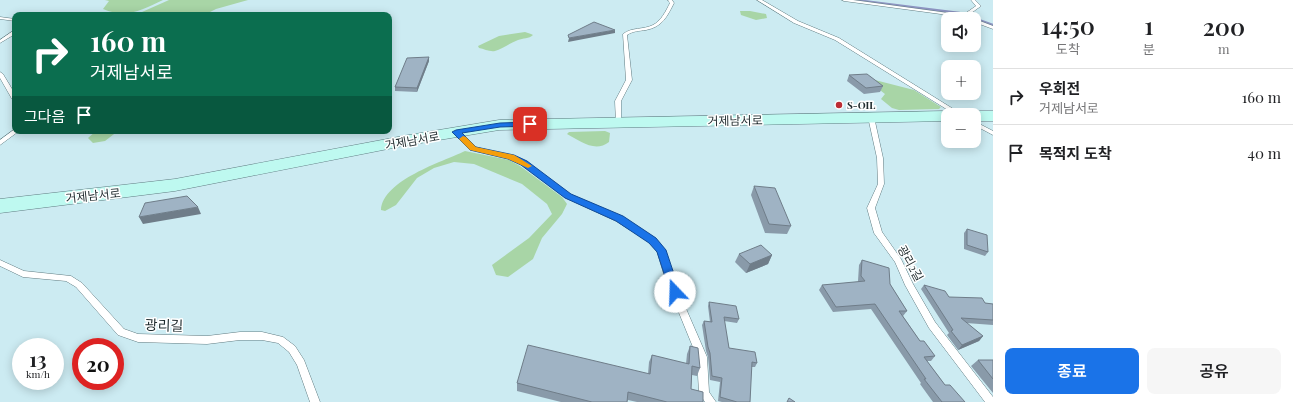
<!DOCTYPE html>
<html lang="ko">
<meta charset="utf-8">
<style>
body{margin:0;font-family:"Playfair Display","Noto Sans KR",serif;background:#f6f6f6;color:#202124;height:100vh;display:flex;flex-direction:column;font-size:15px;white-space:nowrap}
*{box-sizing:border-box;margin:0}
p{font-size:13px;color:#757577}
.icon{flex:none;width:22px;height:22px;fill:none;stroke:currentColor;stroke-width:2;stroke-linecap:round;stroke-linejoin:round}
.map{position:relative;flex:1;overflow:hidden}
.panel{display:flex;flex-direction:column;background:#fff;width:300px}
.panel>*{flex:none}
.top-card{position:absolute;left:12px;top:12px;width:380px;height:122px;border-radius:8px;box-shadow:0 2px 10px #0003;background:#0b6e4f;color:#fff;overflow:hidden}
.fabs{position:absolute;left:941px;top:12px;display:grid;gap:8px}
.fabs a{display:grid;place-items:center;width:40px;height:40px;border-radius:8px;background:#fff;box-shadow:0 2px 10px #0003;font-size:20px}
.speed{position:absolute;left:12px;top:338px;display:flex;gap:8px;font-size:20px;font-weight:700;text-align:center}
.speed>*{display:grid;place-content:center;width:52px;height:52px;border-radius:50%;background:#fff;box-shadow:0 2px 10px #0003;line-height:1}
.speed small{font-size:10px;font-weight:400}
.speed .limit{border:6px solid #d22;background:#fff;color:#111}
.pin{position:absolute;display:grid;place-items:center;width:34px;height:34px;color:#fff;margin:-17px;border-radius:8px;box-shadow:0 2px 6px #0006}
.me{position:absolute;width:44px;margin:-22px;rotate:339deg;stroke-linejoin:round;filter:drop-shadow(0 0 3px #0008)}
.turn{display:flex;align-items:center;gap:14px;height:84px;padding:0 12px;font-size:18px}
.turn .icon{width:52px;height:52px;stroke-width:2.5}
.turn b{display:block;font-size:28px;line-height:34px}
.then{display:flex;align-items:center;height:38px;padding:0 12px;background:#0003;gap:8px;font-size:15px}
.eta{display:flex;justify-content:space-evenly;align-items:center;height:68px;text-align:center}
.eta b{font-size:24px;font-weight:600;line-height:28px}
.action{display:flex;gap:8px;margin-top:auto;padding:8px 12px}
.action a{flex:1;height:46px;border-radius:8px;background:#1a73e8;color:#fff;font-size:16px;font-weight:600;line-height:46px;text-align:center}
.action a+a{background:#f6f6f6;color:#202124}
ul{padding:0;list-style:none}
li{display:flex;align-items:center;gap:12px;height:56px;padding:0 12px;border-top:1px solid #e0e0e0}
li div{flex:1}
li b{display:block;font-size:15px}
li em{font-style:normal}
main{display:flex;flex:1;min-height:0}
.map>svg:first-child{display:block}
.green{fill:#a8d5a6}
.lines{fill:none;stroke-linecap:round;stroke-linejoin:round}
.stream{stroke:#8c93c0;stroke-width:2.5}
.lane-casing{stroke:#607c82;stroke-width:1}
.secondary-casing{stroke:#607c82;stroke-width:1}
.lane{fill:#fff;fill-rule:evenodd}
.secondary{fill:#bef9f0;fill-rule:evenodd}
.wall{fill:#899aa9}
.shaded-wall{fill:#6f7d89}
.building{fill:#9fb3c4;stroke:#6f7d89}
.route{fill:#1a73e8;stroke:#114b97}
.slow{fill:#f59e0b}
.poi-dot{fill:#bc2c34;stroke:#fff;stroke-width:1.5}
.labels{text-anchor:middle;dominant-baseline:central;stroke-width:3;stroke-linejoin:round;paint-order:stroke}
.far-poi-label{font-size:10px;font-weight:bold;fill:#1f2b2e;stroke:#fff;text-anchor:start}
.street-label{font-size:12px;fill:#1f2b2e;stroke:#fff}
.near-street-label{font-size:14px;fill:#1f2b2e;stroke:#fff}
</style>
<main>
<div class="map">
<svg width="993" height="402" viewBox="0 0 993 402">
<rect width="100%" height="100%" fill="#ccebf2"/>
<path class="green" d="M105 0H163C142 10 126 19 103 9L109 1Z
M169 0H248L216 9 204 15H130L142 12Z
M740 11H750L766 14 767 18 756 20 741 15Z
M525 32 531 34 533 35C529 39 523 38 518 40 510 43 502 49 495 51 490 52 484 49 479 48L478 46 499 36Z
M871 79 914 90 941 107 939 109 899 110 892 108 881 99 885 94 867 80Z
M96 131H118L105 141 93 143 88 138Z
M605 131 610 133 609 142C595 153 580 141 567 134L569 132Z
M465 151 509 160 520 166 562 197 567 204 562 214 542 238 533 259 508 277 496 275 492 265 529 238 552 214 547 204 522 184 474 164 454 162 434 168 417 178 396 205 385 211 381 210C383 180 442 162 465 151Z"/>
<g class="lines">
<path class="stream" d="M855 0 959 13 993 25"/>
<defs>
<path id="lane" d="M668 0H672L674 3C667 17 662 27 646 30 639 31 633 31 627 35L632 80 621 101V122L620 123H616L615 101 626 80 623 34C632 27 643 30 653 25 661 21 666 11 670 3Z
M757 0H762L798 21 839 38 963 115H956L835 40 794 23Z
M842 0H853L963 15 976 6 971 0H975L981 6 967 16 993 26V29L974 22V19H967L963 17 844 1Z
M0 17 15 19V21L0 19Z
M13 31H15V34L0 43V40Z
M0 72 3 74 15 94V101L12 99 0 78Z
M871 115 874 117 883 158 884 184 875 208 882 232 901 259 913 284 935 322 993 397V402H985L929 328 905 285 895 262 874 233 867 208 878 184 877 158 868 117Z
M974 121 993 131V135L974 125Z
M15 129V131H19L0 145V140Z
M456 130 458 131 475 147 513 156 526 162 570 194 622 217 655 238 665 250 674 281 707 357 709 392 716 402H705L699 393 697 357 666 281 657 251 649 242 616 221 566 198 522 164 509 158 471 149 454 133 453 132Z
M0 260 24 271 71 276 82 283 124 329 138 334 207 336 240 332H262L283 337 295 346 304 360 320 402H310L297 365 289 352 278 343 262 340H240L207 344 138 342 118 335 76 287 66 281 23 277 0 266Z"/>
<path id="secondary" d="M948 111 954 113 956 115H948V121L499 130 403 146 175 191 0 213V199L175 179 403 136 499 120Z
M974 111H993V121H974V115H966L968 113Z"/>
</defs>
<use href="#lane" class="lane-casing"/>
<use href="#secondary" class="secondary-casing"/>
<use href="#lane" class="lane"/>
<use href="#secondary" class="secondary"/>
</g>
<path class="wall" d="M429 57V61L417 92 395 91V87Z
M849 75 883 86 880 92 864 94 847 81Z
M754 186 791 226 787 234 765 233 751 195Z
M967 229 988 252 985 256 964 249V233Z
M739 254 772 255 768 264 746 273 735 262Z
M862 260 890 284 907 311 903 316 920 341 935 356 931 361H927L945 385 965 402H933L920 384 921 383 871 309 833 312 819 290 822 285 858 282V281L859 265Z
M924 285 949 297 985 303 993 304V325L966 323 983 336 979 341 958 350 947 335 949 333 921 289Z
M709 302 739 319 737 323 724 321 729 348 757 363 755 367H751L750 402H722L718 401 720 382 710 380 708 357 706 351 702 325 704 321 710 322 708 306Z
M690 346 700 368 697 376 692 375 691 389 703 402H637L628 400 627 402H561L517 391V383L648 374 649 362 652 355 686 364 687 354Z
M978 360H993V393L971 366Z"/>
<path class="shaded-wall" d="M615 30V33L568 42 569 38Z
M429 57V61L417 92V88Z
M198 207 201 214 143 224 139 217Z
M772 255 768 264 746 273 750 264Z
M983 336 979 341 958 350 962 345Z"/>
<path class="building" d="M594 22 615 30 569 38 568 35Z
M429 57 417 88 395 87 407 58Z
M867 74 883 86 866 88 849 75Z
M754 186 775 188 791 226 769 224Z
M187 196 198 207 139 217 145 203Z
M967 229 987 235 988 252 967 245Z
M761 245 772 255 750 264 739 254Z
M862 260 889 268 890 284 907 311H899L920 341H924L935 356 924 357 945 385H950L965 402H942L924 379H926L875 304 836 307 822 285 865 281 861 276Z
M924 285 945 291 949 297 982 298 985 303 993 304V320L961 318 983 336 962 345 951 331 953 330Z
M709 302 736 306 739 319 724 317 729 348 755 352 757 363 752 362 750 402H737L720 397 722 378 712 376 710 353 708 347 704 321 712 322Z
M528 345 650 374 652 355 689 364 690 346 698 348 700 368 692 366 691 389 703 392V402H667L628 392 627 402H592L517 383Z
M978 360H993V379Z
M789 398 795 402H787Z"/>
<path class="route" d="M530 122 532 123V126L500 127 462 133 476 147 514 155 527 161 571 194 623 216 656 238 666 250 680 292 679 295 675 296 671 295 657 252 649 243 616 221 565 198 521 165 508 159 470 150 452 132 456 130 500 123Z"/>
<path class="slow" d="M463 136 466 137 476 147 514 155 532 166 528 168 508 159 470 150 459 139Z"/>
<circle class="poi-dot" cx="839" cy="105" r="4"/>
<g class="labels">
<g class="far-poi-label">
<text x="847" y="105">S-OIL</text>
</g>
<g class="street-label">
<text transform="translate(735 120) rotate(-1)">거제남서로</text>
<text transform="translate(412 140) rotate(-10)">거제남서로</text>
<text transform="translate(93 195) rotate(-6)">거제남서로</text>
<text transform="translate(911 263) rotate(61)">광리2길</text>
</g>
<g class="near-street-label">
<text transform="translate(164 325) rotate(2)">광리길</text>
</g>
</g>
</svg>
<div class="fabs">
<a><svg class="icon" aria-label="sound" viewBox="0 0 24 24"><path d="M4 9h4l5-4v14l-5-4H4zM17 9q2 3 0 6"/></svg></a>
<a>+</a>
<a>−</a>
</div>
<div class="speed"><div>13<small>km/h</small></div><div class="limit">20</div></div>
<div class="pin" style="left:530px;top:124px;background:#d93025"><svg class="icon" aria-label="arrive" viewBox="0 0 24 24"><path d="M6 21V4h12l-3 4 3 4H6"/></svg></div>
<svg class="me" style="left:675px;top:292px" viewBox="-20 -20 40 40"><circle r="19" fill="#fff"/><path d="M0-13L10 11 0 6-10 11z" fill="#1a73e8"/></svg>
<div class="top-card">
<div class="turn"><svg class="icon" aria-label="right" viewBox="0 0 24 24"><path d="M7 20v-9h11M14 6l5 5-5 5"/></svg><div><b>160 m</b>거제남서로</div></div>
<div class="then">그다음<svg class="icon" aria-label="arrive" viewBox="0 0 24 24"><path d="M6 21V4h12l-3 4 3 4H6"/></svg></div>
</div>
</div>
<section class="panel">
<div class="eta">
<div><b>14:50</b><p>도착</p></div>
<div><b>1</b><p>분</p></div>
<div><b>200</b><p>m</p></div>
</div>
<ul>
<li><svg class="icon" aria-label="right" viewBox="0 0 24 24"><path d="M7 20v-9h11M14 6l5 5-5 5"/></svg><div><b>우회전</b><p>거제남서로</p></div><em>160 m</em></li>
<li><svg class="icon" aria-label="arrive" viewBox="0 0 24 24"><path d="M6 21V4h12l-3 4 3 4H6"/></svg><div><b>목적지 도착</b></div><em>40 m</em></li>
</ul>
<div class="action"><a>종료</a><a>공유</a></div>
</section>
</main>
